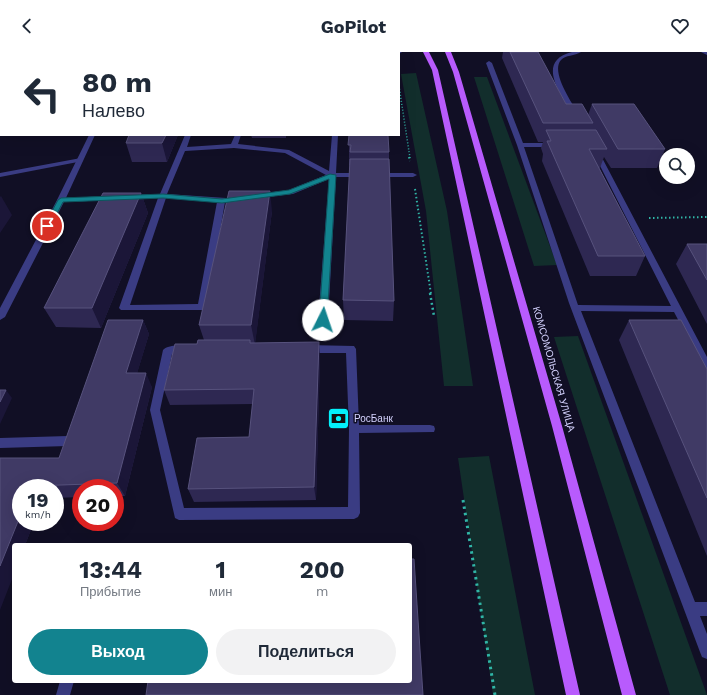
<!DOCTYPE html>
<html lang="ru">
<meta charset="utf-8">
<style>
body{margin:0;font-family:"Work Sans",sans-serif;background:#f2f2f3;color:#1f2937;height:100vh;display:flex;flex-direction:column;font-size:15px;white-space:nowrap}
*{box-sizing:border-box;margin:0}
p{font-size:13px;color:#747a83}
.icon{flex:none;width:22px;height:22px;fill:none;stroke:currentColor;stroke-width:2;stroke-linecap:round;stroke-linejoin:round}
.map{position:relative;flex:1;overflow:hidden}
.sheet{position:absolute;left:12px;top:491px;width:400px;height:140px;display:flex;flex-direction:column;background:#fff;border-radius:4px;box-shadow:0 4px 16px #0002}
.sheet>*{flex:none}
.hud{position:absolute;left:0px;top:0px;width:400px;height:84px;box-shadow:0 4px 16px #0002;background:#fff;color:#1f2937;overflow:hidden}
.fabs{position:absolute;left:659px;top:96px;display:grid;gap:8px}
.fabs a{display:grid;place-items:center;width:36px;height:36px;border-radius:50%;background:#fff;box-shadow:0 4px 16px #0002;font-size:20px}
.speed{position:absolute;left:12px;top:427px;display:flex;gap:8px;font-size:20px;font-weight:700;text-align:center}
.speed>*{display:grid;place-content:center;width:52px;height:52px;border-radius:50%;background:#fff;box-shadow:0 4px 16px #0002;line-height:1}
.speed small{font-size:10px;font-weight:400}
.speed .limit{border:6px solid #d22;background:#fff;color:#111}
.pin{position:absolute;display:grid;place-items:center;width:34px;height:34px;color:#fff;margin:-17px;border:2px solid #fff;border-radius:50%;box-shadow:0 1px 4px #0007}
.me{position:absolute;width:44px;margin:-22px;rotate:4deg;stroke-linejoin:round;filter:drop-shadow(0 0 3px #0008)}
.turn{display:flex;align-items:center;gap:14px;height:84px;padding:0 16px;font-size:18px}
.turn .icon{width:52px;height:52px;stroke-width:2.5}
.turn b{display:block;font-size:28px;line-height:34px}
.eta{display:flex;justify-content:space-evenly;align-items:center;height:68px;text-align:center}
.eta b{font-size:24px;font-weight:700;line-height:28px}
.cta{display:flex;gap:8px;margin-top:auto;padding:8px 16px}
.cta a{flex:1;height:46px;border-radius:24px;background:#12838f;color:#fff;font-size:16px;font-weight:700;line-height:46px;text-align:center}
.cta a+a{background:#f2f2f3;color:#1f2937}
header{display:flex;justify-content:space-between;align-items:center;height:52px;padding:0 16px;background:#fff;font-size:18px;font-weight:700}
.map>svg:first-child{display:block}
.green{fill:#122e2c}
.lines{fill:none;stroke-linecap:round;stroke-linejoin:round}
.path-far3{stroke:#30b5a6;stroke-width:1.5;stroke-dasharray:1 2;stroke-linecap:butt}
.path-far2{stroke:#30b5a6;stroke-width:2;stroke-dasharray:1.5 2.5;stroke-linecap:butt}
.path-far1{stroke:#30b5a6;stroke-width:2.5;stroke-dasharray:2 3;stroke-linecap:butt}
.path{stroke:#30b5a6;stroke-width:3;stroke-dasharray:2.5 4;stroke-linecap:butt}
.service{fill:#3a3c83;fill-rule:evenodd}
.minor{fill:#3a3c83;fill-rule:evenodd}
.tertiary{fill:#3a3c83;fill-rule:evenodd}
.primary{fill:#b85bfd;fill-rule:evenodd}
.wall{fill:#2e2852}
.shaded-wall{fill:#1b1638}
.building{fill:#403a65;stroke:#57527d}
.route{fill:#12838f;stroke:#0c555d}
.labels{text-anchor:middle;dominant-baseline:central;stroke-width:3;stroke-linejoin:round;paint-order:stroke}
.street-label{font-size:10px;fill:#d5d3ff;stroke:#110f25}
.poi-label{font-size:10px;fill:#d5d3ff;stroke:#110f25;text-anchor:start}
</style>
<header><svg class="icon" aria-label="back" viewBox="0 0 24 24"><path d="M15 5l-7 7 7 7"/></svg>GoPilot<svg class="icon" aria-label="heart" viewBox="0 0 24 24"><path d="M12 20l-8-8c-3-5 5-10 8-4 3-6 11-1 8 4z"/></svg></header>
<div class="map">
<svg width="707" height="643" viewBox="0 0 707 643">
<rect width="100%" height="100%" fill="#110f25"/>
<path class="green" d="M416 21 447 159 473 334H444L426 159 401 22Z
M474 25H487L557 213 534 214Z
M578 284 707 643H670L554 285Z
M489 404 535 643H493L458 406Z"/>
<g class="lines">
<path class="path-far3" d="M310 1 316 0
M399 34 410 106"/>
<path class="path-far2" d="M409 105 410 109
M415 137 431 242
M649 166 707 165"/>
<path class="path-far1" d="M430 241 434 264"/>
<path class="path" d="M463 448 495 643"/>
<path class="service" d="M158 0H164L165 1H159Z
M572 0H581C575 4 565 3 561 8 550 20 573 52 579 63L576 65 573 63C561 43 535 9 572 0Z
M489 9 492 11 523 91H555L558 93 555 95H524L578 253 671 254 593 100 596 98 599 100 707 305V318L704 317 674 260 581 259 695 550H707V564H700L707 582V607L702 605 700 600 569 251 517 93 486 11Z
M185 83H191L187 95 231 92 235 83H241L238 92 289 98 329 119 332 83H338L336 121H413L417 123 413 125H336L328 268 323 271 318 268 329 127 293 142 258 146 254 144 258 142 289 138 326 123 285 101 234 96 185 99 167 142 226 146 230 148 225 150 207 255 202 258H121L119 256 158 146 129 147 125 145 129 143 160 142ZM166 146 217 150 198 252 130 253Z
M81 106 83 107V109L0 125V121Z
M113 144H116V148L61 150 57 148 61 146Z
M307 293 354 294 356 297 359 373H430L434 374 435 377 434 380 359 381 360 461 358 465 354 467 179 468 175 466 150 358 163 298C168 292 187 292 192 298L187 302H172L160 358 184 456 348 455 349 377 346 301H307L302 297Z
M68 384 72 386 73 389 72 392 68 394 0 396V386Z
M60 629H74L70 643H56Z"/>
<path class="minor" d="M701 0H707V3Z
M89 83H95L65 148 5 265 0 268V256L57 148Z"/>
<path class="tertiary" d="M387 0H402L399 2Z
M0 64H1V68H0Z"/>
<path class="primary" d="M423 0H429L438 18 580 643H566L432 18Z
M445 0H451L459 20 562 374 636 643H622L552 374 453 20Z"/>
</g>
<path class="wall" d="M503 0H538L566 52 588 63 592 52 665 97 657 116H611L604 105 600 116H599L645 204 636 224H590L542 109 543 102 541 96 543 90H538L502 6Z
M129 83H178L167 110H132L126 91Z
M251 83H286V86H252Z
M349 83 389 100V107L394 249 393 269 344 268 343 248 350 113H349Z
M141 141 148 161 101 276 56 275 44 256Z
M272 159 255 291 320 306 316 448 194 450 188 437 249 385 253 352 170 353 164 338 197 292 204 288 199 273Z
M687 192H707V272L676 212Z
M143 268 149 282 137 321 152 335 125 444H115V436H81V445L55 446V436H21V470H34L25 493 0 406H59Z
M629 268 707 317V504L619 288Z"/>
<path class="shaded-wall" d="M187 0H217V1H187Z
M0 17H1V31H0Z
M166 83H178L167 110 162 91Z
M270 139 272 159 255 293 251 273Z
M141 141 148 161 101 276 92 256Z
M1 144 12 163 0 181V145Z
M143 268 149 282 133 335 126 321Z
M319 290 320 306 316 448 314 435Z
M146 321 152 335 125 444 117 431Z
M6 338 12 346 0 372V350Z
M21 462V470H34L25 493H14V522L0 558V514Z"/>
<path class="building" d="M0 0H49L50 1H1V17H0Z
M510 0H538L566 52H582L593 71H543Z
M592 52H634L665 97H618Z
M546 78H596L607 97H589L645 204H598L547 89H551Z
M129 83H166L162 91H126Z
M349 83H388L389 100H350L351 93H348Z
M350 107H389L394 249 343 248Z
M229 139H270L251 273H199Z
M103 141H141L92 256H44Z
M687 192H707V228Z
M108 268H143L126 321H146L117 431 33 434 32 436H21V462L0 514V406H59Z
M629 268H681L707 317V446Z
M198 288H250V291L319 290 314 435 188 437 197 386 249 385 254 337 164 338 175 292H197Z
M0 338H6L0 350Z
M410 507H414L423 643H146L148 629H410Z"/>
<path class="route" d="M330 122 336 123 327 268 323 271 319 268 329 127 290 142 222 151 163 146 63 150 50 175 44 174 58 148 61 146 163 142 222 147 289 138Z"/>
<defs>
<symbol id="bank-square" viewBox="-11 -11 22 22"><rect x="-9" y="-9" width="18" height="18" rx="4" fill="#03f0fb" stroke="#110f25"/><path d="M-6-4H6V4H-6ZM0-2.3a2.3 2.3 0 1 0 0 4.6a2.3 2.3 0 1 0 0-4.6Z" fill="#111"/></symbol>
</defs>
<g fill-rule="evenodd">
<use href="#bank-square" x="326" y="354" width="25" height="25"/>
</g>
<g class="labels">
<g class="street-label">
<text transform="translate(554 317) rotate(74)">КОМСОМОЛЬСКАЯ УЛИЦА</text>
</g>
<g class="poi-label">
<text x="354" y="366">РосБанк</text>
</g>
</g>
</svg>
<div class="fabs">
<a><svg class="icon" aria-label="search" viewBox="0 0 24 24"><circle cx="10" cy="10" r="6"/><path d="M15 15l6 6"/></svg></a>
</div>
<div class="speed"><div>19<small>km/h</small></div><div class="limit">20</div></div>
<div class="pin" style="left:47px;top:174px;background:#d93025"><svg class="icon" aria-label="arrive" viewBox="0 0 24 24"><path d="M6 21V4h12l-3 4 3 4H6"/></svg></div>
<svg class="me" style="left:323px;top:268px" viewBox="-20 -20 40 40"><circle r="19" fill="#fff"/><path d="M0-13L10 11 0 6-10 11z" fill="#12838f"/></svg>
<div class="hud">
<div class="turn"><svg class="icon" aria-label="left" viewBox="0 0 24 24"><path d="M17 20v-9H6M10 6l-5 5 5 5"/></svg><div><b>80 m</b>Налево</div></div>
</div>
<section class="sheet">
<div class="eta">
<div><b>13:44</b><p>Прибытие</p></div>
<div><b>1</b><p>мин</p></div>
<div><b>200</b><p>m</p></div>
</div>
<div class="cta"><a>Выход</a><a>Поделиться</a></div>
</section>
</div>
